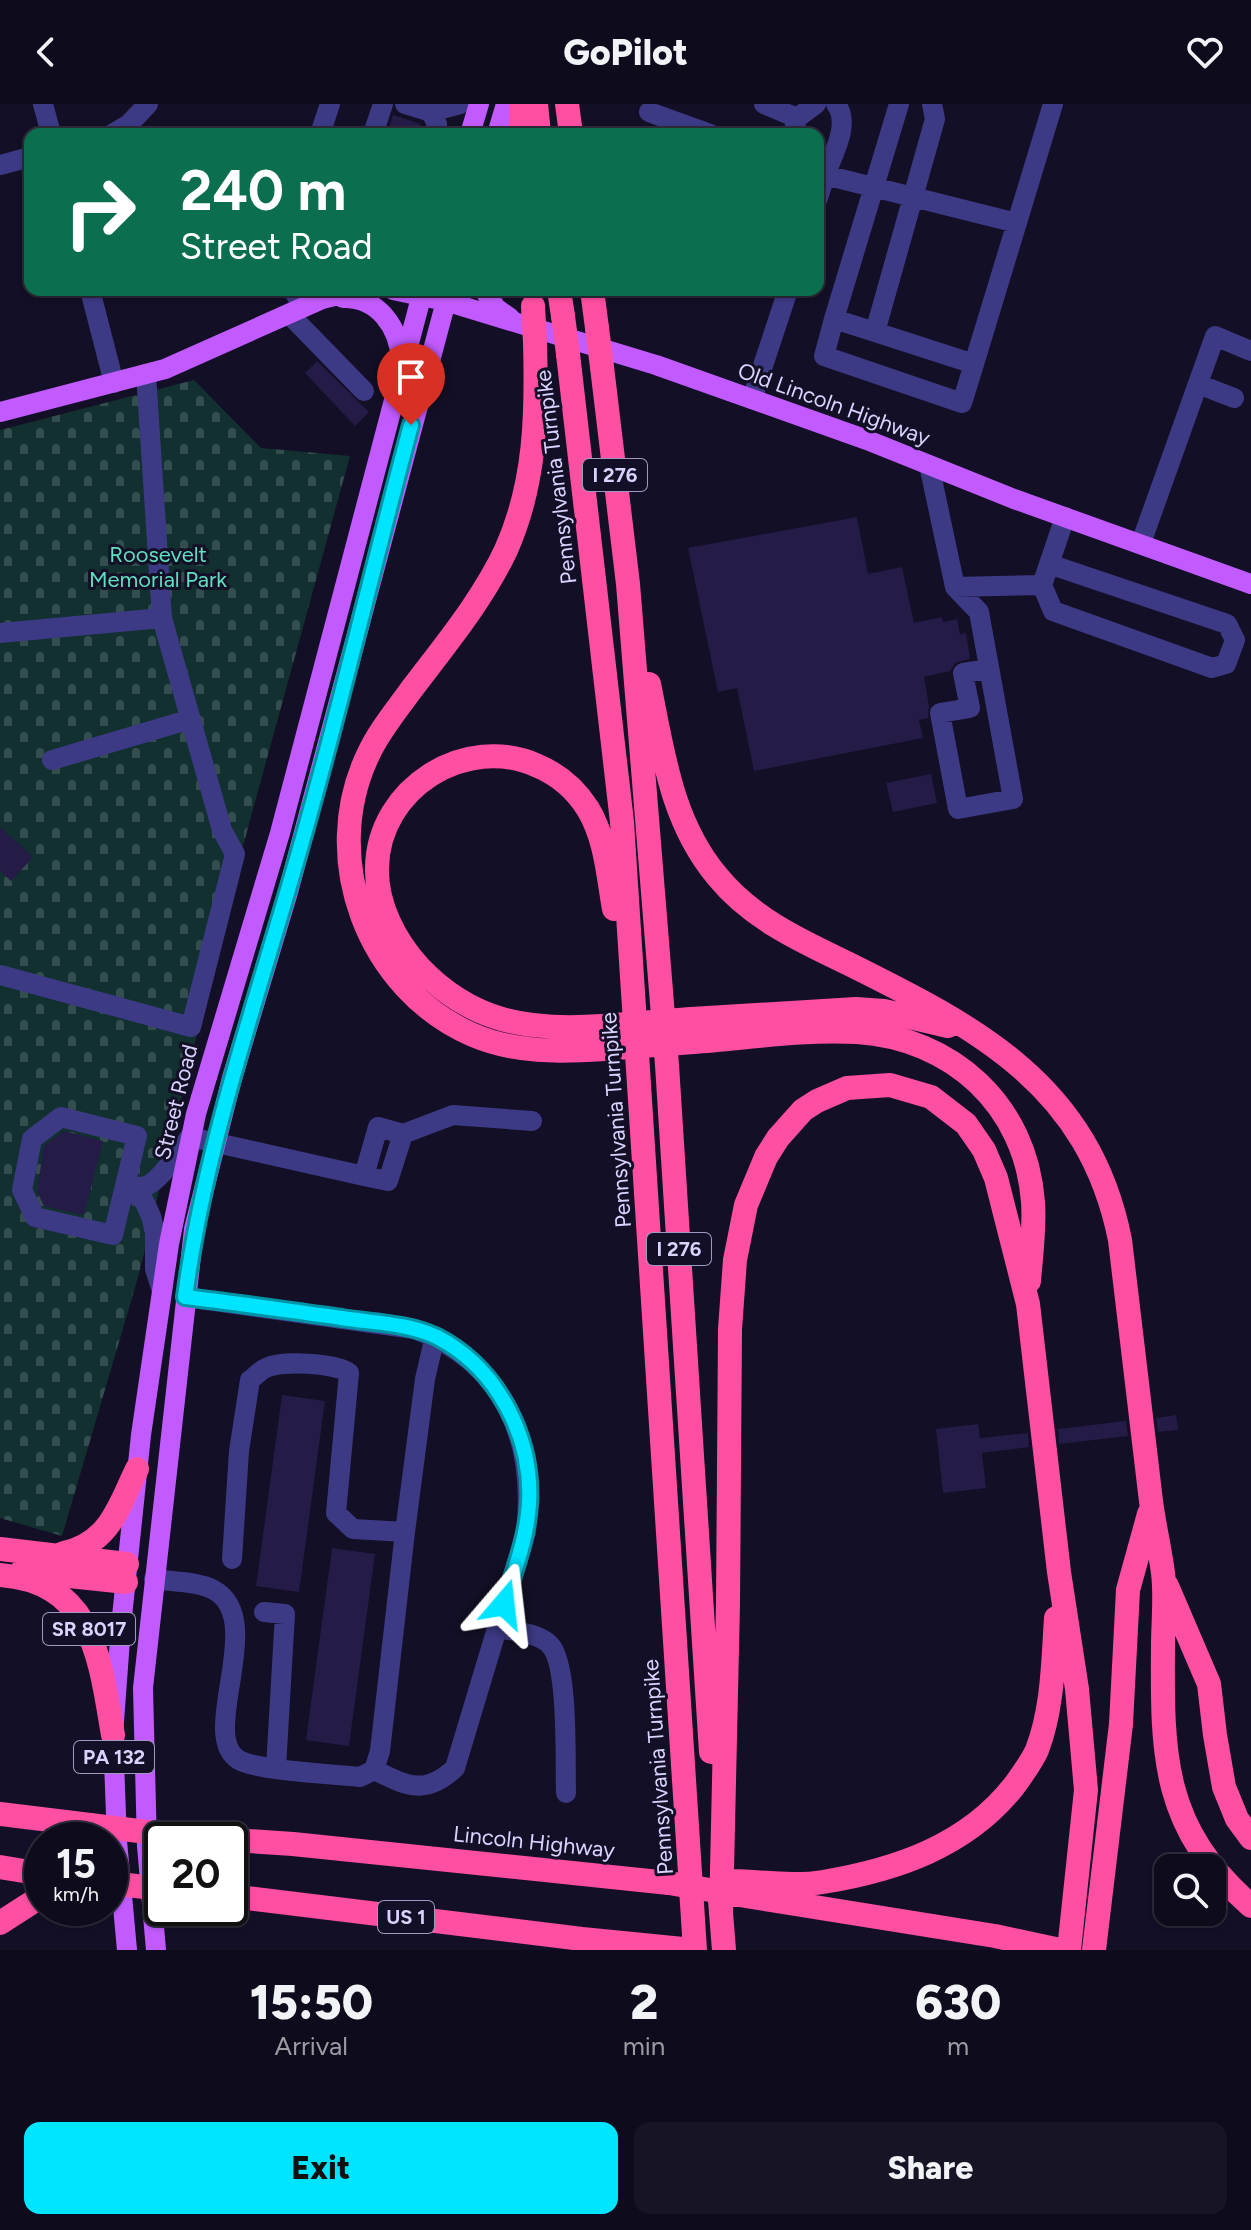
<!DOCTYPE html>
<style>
body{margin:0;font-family:Figtree,sans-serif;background:#171425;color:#f1f3f6;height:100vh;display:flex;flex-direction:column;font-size:30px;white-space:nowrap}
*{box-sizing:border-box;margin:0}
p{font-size:26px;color:#9b9ba3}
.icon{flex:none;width:44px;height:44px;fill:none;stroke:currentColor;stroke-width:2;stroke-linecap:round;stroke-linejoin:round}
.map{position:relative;height:1846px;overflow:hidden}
.panel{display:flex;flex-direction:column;background:#0e0b1c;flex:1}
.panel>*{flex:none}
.top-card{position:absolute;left:24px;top:24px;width:800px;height:168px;border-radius:16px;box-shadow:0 2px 6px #0004,0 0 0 2px #2e2b3b;background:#0b6e4f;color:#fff;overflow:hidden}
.tools{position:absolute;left:1154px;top:1750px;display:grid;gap:16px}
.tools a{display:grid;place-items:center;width:72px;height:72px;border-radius:16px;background:#0e0b1c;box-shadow:0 2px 6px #0004,0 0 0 2px #2e2b3b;font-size:40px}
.speed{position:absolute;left:24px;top:1718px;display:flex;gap:16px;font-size:40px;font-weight:700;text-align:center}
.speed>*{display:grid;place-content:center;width:104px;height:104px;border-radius:50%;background:#0e0b1c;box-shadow:0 2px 6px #0004,0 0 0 2px #2e2b3b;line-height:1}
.speed small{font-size:20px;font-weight:400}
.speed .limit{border:4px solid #111;border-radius:12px;background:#fff;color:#111}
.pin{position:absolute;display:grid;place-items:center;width:68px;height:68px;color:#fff;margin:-82px -34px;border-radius:50% 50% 50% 0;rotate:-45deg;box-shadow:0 0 8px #0007}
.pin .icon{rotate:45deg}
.me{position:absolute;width:88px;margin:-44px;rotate:17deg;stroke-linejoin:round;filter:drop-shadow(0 0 6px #0008)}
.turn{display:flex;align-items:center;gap:28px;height:168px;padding:0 24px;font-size:36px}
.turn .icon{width:104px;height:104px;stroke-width:2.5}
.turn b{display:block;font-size:56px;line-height:68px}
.eta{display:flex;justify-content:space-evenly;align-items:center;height:136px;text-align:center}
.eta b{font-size:48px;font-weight:800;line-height:56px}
.cta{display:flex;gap:16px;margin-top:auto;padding:16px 24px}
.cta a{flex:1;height:92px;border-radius:16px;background:#00e5ff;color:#111;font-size:32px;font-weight:800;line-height:92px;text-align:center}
.cta a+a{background:#171425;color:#f1f3f6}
header{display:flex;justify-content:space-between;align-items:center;height:104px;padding:0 24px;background:#0e0b1c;font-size:36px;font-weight:800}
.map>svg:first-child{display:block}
.cemetery{fill:url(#cemetery-stones)}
.building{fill:#241b47}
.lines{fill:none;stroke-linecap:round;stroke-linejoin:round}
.minor{stroke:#3d3a85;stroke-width:20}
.major{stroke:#c25bff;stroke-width:20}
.highway{stroke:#ff4fa3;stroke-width:24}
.highway-bridge{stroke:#ff4fa3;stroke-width:24}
.route-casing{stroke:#0095a6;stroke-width:20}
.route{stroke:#00e5ff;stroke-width:14}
.labels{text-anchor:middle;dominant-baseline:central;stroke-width:6;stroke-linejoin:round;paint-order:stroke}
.shield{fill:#130f26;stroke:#9e99be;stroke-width:2}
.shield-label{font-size:20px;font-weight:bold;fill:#d9d4ff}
.street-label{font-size:22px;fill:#d9d4ff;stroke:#130f26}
.park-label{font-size:22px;fill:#5fe0c0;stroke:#130f26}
</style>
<header><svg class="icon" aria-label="back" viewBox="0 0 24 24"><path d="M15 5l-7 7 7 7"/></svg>GoPilot<svg class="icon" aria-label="heart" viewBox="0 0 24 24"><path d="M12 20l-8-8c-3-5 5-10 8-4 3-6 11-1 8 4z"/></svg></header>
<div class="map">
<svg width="1251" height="1846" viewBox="0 0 1251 1846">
<defs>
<pattern id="cemetery-stones" width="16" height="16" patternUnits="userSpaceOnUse" patternTransform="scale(2)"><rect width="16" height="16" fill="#12302f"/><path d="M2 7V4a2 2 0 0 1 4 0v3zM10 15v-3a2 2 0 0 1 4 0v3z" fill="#344d4e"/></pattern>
</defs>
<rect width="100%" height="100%" fill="#130f26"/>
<path class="cemetery" d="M194 276 261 344 350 352 238 760 139 1170 62 1432 0 1414V326Z"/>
<path class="building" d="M393 11 421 20 418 30H387Z
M317 257 369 308 355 322 305 269Z
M857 413 868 470 902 463 914 519 942 513 943 518 957 515 960 530 966 529 970 555 955 559 950 567 924 573 929 602 928 614 919 616 923 634 754 667 737 584 718 588 688 444Z
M931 670 937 699 893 708 886 679Z
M0 723 33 753 11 777 0 767Z
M64 1027 103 1037 84 1111 44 1102 37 1087 44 1042Z
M282 1291 325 1297 299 1488 256 1482Z
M1176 1311 1178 1326 1158 1328 1156 1314Z
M1126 1317 1128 1332 1059 1340 1058 1325Z
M978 1320 980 1334 1028 1329 1029 1343 982 1349 986 1384 943 1389 936 1325Z
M332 1444 375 1450 349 1642 306 1636Z"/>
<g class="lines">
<path class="minor" d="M43 0 51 30
M405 0 431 8 437 20 434 30
M764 0 797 14
M899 0 834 215 875 228 935 15 932 0
M431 8 460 0
M649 8 710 30
M112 30 129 20 148 0
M320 30 330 0
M373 30 383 0
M793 30 797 14 816 0
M0 61 30 53
M825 71C833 50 851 20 836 0
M818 94 825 71 1017 119
M90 186 114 279
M293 186 303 203
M289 210 364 287
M834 215 824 252 962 299 974 260
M875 228 974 260 1053 0
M1198 280 1234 294
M752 295 788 186
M929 361 955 483 979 508 1013 695 958 705 940 609 970 604 963 569 989 565
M1141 439 1215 232 1251 247
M1049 460 1227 520 1235 536 1226 560 1212 564 1053 507 1042 481 1065 413
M955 483 1042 481
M0 529 162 514
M52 656 191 615
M0 871 191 923 235 750 222 726 162 514 146 270
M61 1013 137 1032 113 1131 35 1113 22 1086 32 1035Z
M403 1030 453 1011 532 1017
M126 1082C132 1082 140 1084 146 1082 162 1076 179 1046 190 1033L364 1072 388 1077 403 1030 378 1023 364 1072
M126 1082 144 1097 151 1112 155 1129V1165L162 1187
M185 1193 414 1225C505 1259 536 1336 526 1428L455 1664C425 1692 407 1682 374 1666
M232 1455 239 1347 250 1276C255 1273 260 1266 266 1264 281 1256 336 1259 349 1269L336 1409 353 1425 405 1428
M154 1475C173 1478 197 1477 214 1486 268 1516 197 1632 239 1656 258 1667 334 1670 360 1673L374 1666 380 1647 405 1428 425 1275 435 1232
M264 1508 285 1510 276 1664
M497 1524C513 1527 539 1529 550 1541 569 1560 565 1660 566 1689"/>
<path class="major" d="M470 30 479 0
M497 30 506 0
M393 186 445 197 656 261 867 336 1014 395 1251 480
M484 186 496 204 510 214
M343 194C378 193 399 223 401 256
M0 308 165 265 322 195 360 186
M127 1846 117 1737 113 1631 121 1522 141 1331 169 1140 196 1010 280 729 423 186
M156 1846 147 1742 143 1584 194 1125 232 974 288 788 449 186"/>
<path class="highway" d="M521 0V30
M536 0 539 30
M567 0 571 30
M559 186 563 212
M592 186 597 224
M535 238C537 309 536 379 506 446 482 497 445 541 411 586 396 607 379 627 368 651 319 754 367 885 473 931 515 949 559 948 604 945
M568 250 622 718 695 1846
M602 263 628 480 667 961 711 1648
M649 580C663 648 671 717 717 772 751 814 799 836 847 859 978 924 1089 981 1120 1136 1130 1223 1140 1310 1151 1397 1154 1421 1160 1445 1163 1469 1166 1493 1163 1519 1163 1542 1162 1653 1162 1724 1251 1802
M691 915 856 905 884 907 948 922
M602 922C529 927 472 919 419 863 395 837 376 800 377 764 378 684 466 629 538 662 559 671 576 686 588 705 606 735 608 771 614 805
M693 938C747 934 804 925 857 928 952 934 1026 1001 1033 1098 1035 1124 1031 1151 1029 1177
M0 1445 127 1460
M64 1449C110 1439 119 1402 137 1365
M22 1467 126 1478
M0 1471C94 1478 100 1556 113 1631
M1167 1482 1209 1580 1215 1631 1224 1683 1237 1715 1251 1734
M0 1710 90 1721
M188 1733 293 1740 669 1779
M0 1763 42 1770
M726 1777C757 1777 792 1783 823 1778 896 1766 967 1742 1014 1682 1022 1671 1031 1659 1037 1646 1053 1604 1053 1558 1056 1514
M733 1790 995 1832 1060 1846
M230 1792 582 1835 693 1846
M720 1796 724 1846
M721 1810 728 1500 730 1225 735 1156 746 1101 766 1053 778 1034 803 1006 817 997 847 984 890 981 931 993 966 1020 984 1046 996 1074 1028 1200 1059 1468 1077 1585 1086 1686 1069 1846
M0 1819 42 1792
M1094 1846 1121 1620 1128 1486 1149 1410"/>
<path class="highway-bridge" d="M533 202 535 238
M563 212 568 250
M597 224 602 263
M602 922 691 915
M604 945 693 938
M90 1721 188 1733
M110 1779 162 1785
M669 1779 733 1790"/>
</g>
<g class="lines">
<defs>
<path id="route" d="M411 321C369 477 333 635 287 789 248 922 203 1055 185 1193 237 1199 290 1207 342 1214 373 1219 408 1219 437 1233 497 1264 533 1333 529 1400 527 1434 514 1467 504 1500"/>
</defs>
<use href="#route" class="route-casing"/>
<use href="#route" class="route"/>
</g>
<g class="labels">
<g class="shield">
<rect x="583" y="355" width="64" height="32" rx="6"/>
<rect x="647" y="1129" width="64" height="32" rx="6"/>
<rect x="43" y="1509" width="92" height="32" rx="6"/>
<rect x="74" y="1637" width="80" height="32" rx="6"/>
<rect x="378" y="1797" width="56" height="32" rx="6"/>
</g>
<g class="shield-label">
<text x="615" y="371">I 276</text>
<text x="679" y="1145">I 276</text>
<text x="89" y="1525">SR 8017</text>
<text x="114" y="1653">PA 132</text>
<text x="406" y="1813">US 1</text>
</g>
<g class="street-label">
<text transform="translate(834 300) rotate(20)">Old Lincoln Highway</text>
<text transform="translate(556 373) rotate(-97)">Pennsylvania Turnpike</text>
<text transform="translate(176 998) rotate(-76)">Street Road</text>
<text transform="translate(616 1016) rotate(-94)">Pennsylvania Turnpike</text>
<text transform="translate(658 1663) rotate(-94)">Pennsylvania Turnpike</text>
<text transform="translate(534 1738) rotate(6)">Lincoln Highway</text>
</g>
<g class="park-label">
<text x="158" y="450">Roosevelt<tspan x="158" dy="25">Memorial Park</tspan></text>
</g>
</g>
</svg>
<div class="tools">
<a><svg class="icon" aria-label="search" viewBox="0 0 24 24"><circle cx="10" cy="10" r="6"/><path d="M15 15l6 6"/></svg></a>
</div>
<div class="speed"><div>15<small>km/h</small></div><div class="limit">20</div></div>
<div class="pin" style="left:411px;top:321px;background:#d93025"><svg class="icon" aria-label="arrive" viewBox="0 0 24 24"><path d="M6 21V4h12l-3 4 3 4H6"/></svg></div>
<svg class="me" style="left:504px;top:1500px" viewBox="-20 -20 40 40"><path d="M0-17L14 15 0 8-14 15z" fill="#00e5ff" stroke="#fff" stroke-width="4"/></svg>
<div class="top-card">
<div class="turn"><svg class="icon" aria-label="right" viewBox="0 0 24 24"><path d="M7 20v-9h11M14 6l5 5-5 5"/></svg><div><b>240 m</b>Street Road</div></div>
</div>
</div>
<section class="panel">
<div class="eta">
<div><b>15:50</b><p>Arrival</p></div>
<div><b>2</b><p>min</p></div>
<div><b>630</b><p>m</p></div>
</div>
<div class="cta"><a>Exit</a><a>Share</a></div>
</section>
